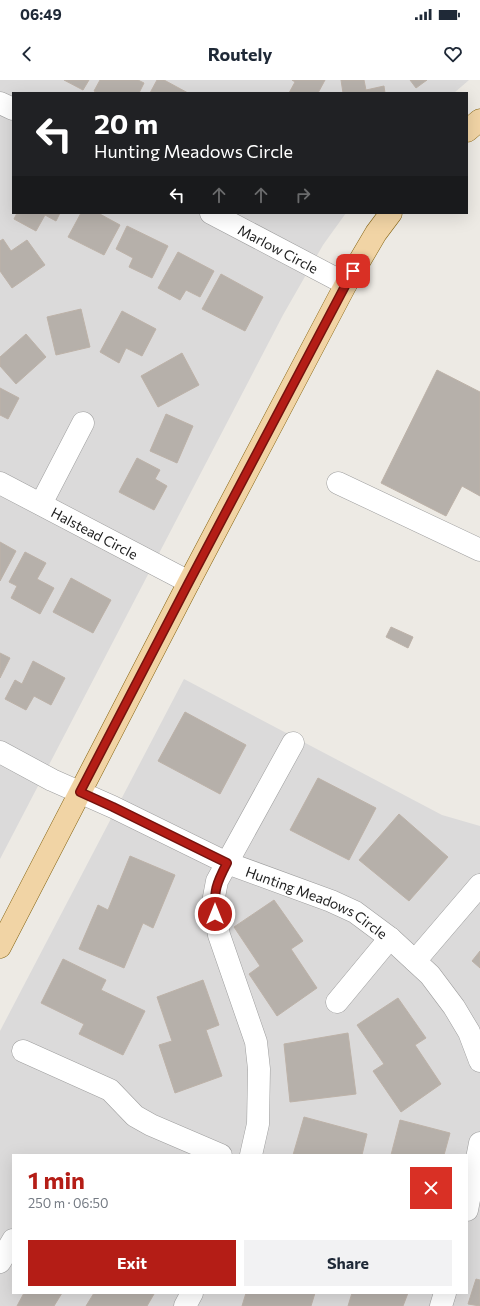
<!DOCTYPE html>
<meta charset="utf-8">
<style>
body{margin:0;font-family:Commissioner,sans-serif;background:#f2f2f3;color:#1f2937;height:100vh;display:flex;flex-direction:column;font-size:15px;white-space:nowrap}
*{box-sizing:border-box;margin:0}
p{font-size:13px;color:#747a83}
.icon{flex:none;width:22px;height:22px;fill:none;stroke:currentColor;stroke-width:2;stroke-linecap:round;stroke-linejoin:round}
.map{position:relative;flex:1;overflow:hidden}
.details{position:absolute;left:12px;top:1074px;width:456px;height:140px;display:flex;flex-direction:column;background:#fff;border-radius:0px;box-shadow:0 4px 16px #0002}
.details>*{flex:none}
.top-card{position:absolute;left:12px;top:12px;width:456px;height:122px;border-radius:0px;box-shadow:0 4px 16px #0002;background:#202124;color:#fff;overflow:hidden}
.pin{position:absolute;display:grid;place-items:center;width:34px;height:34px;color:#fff;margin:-17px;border-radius:8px;box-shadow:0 2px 6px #0006}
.me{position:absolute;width:44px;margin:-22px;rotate:0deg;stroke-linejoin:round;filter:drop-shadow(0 0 3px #0008)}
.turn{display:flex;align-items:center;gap:14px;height:84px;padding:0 16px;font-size:18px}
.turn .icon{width:52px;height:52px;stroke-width:2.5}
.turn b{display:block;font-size:28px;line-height:34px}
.lanes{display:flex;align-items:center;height:38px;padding:0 16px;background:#0003;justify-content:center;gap:20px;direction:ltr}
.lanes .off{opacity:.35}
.round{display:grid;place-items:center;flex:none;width:42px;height:42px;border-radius:0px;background:#f2f2f3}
.headline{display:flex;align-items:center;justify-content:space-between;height:68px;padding:0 16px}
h1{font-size:24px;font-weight:700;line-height:30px;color:#b41d16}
.action{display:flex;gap:8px;margin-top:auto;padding:8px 16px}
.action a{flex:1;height:46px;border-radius:0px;background:#b41d16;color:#fff;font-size:16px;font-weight:700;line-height:46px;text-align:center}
.action a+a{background:#f2f2f3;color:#1f2937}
.status{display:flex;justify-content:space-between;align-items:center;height:28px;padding:0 20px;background:#fff;direction:ltr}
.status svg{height:11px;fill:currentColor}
header{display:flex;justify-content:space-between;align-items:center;height:52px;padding:0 16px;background:#fff;font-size:18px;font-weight:700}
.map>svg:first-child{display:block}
.residential{fill:#dbdada;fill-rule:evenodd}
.building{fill:#b6b0aa;stroke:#bdb2a8}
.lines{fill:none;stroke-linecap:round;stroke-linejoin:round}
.minor-casing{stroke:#9e9e9e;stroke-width:23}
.major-casing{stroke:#856411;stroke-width:23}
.minor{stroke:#fff;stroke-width:22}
.major{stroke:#f1d4a5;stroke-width:22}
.route-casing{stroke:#75130e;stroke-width:10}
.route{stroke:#b41d16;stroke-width:7}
.labels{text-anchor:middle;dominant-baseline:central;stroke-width:4;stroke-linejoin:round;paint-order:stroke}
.street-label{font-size:14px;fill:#1d1d1d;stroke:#fff}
</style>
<div class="status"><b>06:49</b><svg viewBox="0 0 49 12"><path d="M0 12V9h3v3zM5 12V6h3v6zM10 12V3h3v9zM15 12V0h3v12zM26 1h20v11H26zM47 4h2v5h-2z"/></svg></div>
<header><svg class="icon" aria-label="back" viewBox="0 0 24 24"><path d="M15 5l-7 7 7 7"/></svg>Routely<svg class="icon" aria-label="heart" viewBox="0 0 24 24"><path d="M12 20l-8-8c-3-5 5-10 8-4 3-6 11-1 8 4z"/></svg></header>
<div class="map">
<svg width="480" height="1226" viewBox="0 0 480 1226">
<rect width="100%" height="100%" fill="#edeae4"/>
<path class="residential" d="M0 0H469L454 13H13V133H346L323 165 283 235 0 779Z
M184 599 442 735 480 746V1226H0V951ZM13 1075H467V1213H13Z"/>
<path class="building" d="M64 0H89L83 10Z
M100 0H138L144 3 139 13H98L94 11Z
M157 0H164L188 13H150Z
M292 0H325L318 13H289L295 2Z
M341 0H364L366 10 384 6 385 13H343Z
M410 0H427L416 8Z
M17 133H60L56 141 45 135 36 151 14 139Z
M81 133H98L120 145 104 175 68 157Z
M127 146 168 166 152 198 129 187 133 178 116 169Z
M3 159 11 171 27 160 45 185 12 208 0 191V161Z
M178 172 214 191 200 217 186 210 180 220 158 208Z
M221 194 263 217 245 251 202 229Z
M81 229 90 267 56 275 47 237Z
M122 231 156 249 142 276 126 268 119 283 100 272Z
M26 254 46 277 16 304 0 286V277Z
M182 273 199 305 158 327 141 296Z
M437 290 480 312V416L462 406 446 436 381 403Z
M0 308 19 318 8 339 0 335Z
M166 334 193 346 177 383 150 371Z
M137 378 160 390 155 399 167 406 154 430 119 412Z
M0 462 16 471 0 501Z
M25 472 46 483 37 499 54 508 40 534 11 518 17 506 9 502Z
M71 498 111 520 93 553 53 532Z
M391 547 413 557 408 568 386 557Z
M0 573 10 578 0 598Z
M33 581 65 598 51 625 34 616 26 630 5 619 15 600 22 604Z
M185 632 246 665 220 714 158 681Z
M318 698 376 728 349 780 290 750Z
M399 734 448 777 409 821 359 780Z
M130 776 175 795 153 848 143 843 124 888 79 869 98 825 108 830Z
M274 820 303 861 291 869 317 908 277 936 249 894 260 886 234 847Z
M480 871V888L472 881Z
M63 879 106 900 101 910 145 931 123 975 79 954 84 944 41 923Z
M203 900 219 945 206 950 222 996 175 1013 159 965 172 961 157 917Z
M398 918 426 958 415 965 441 1004 401 1032 373 991 384 984 357 945Z
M348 953 356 1014 290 1022 284 964Z
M304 1037 367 1054 362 1075H293Z
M400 1040 450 1053 444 1075H391Z
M476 1199 480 1200V1226L468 1224Z
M24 1213H62L54 1226H17Z
M94 1213H152L154 1214 147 1226H86Z
M246 1213H315L311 1226H242Z
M352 1213H408L403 1226H348Z"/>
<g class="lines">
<defs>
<g id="minor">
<path d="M0 23 13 29"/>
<path id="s1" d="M211 133 346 204"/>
<path id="s2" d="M0 403 189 502"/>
<path d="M338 403 480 470"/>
<path d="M41 424 83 343"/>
<path id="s3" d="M0 672 52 700 113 727 227 783 331 821 355 832 390 858 430 895 454 927 469 952 480 981"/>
<path d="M415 881 480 805"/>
<path d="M337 922 390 858"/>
<path d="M23 971 110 1010 135 1036 151 1045 221 1075"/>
<path d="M251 1075 258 1044 259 989 256 962 219 855 215 834 214 817 217 801 293 663"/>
<path d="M467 1130 480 1063"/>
<path d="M0 1182 13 1160"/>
<path d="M185 1226 192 1213"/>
<path d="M441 1226 445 1213"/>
</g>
<path id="major" d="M467 51 480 40
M0 867 189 502 346 204 376 153 391 133"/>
</defs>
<use href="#minor" class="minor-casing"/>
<use href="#major" class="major-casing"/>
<use href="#minor" class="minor"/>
<use href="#major" class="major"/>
</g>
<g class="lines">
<defs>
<path id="route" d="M215 834C214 810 216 804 227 783L113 727 80 712 189 502 353 191"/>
</defs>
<use href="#route" class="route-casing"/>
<use href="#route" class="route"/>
</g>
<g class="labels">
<g class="street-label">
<text stroke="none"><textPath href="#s1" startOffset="76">Marlow Circle</textPath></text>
<text stroke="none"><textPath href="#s2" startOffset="107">Halstead Circle</textPath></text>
<text stroke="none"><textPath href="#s3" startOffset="351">Hunting Meadows Circle</textPath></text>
</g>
</g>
</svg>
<div class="pin" style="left:353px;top:191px;background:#d93025"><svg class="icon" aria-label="arrive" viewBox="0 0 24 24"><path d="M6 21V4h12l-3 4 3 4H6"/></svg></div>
<svg class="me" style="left:215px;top:834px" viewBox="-20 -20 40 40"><circle r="17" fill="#b41d16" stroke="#fff" stroke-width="3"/><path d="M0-11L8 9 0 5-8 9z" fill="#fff"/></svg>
<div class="top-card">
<div class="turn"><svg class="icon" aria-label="left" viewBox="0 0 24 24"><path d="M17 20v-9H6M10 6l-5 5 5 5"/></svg><div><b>20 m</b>Hunting Meadows Circle</div></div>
<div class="lanes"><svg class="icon" aria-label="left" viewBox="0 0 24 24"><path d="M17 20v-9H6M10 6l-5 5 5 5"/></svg><svg class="icon off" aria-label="ahead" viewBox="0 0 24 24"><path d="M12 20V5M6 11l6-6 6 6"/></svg><svg class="icon off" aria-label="ahead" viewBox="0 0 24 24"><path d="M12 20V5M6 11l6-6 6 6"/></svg><svg class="icon off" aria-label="right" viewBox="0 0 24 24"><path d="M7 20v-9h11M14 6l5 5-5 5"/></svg></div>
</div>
<section class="details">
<div class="headline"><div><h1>1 min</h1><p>250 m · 06:50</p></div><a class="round" style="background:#d93025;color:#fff"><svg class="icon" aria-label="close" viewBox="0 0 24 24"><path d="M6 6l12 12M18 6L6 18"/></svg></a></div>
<div class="action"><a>Exit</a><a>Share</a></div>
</section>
</div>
